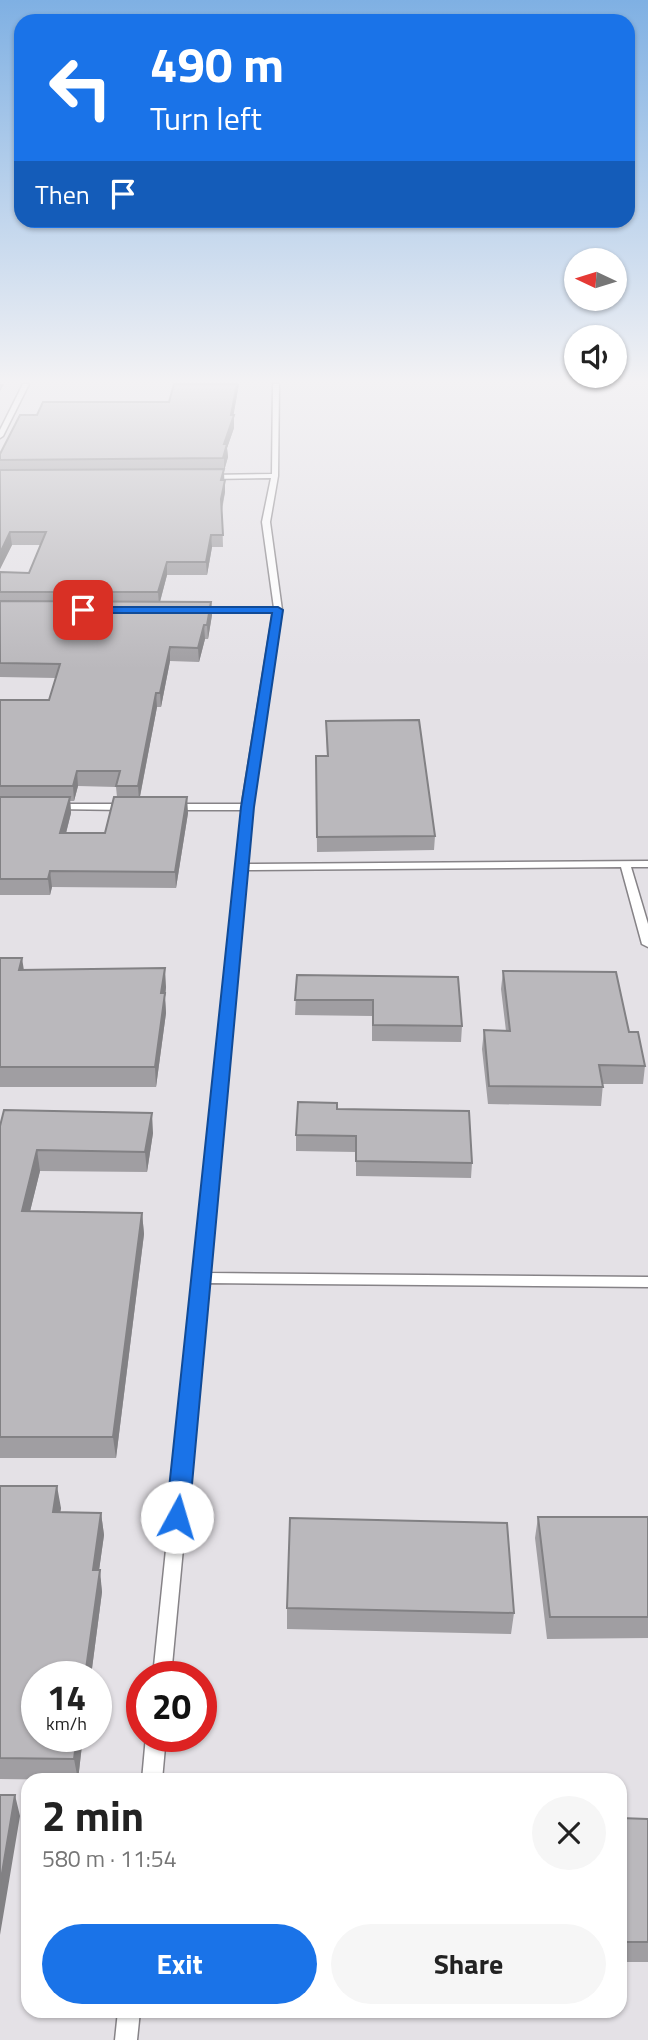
<!DOCTYPE html>
<meta charset="utf-8">
<style>
body{margin:0;font-family:"Titillium Web",sans-serif;background:#f6f6f6;color:#222;height:100vh;display:flex;flex-direction:column;font-size:26px;white-space:nowrap}
*{box-sizing:border-box;margin:0}
p{font-size:23px;color:#767676}
.icon{flex:none;width:38px;height:38px;fill:none;stroke:currentColor;stroke-width:2;stroke-linecap:round;stroke-linejoin:round}
.map{position:relative;flex:1;overflow:hidden}
.sheet{position:absolute;left:21px;top:1773px;width:606px;height:245px;display:flex;flex-direction:column;background:#fff;border-radius:21px;box-shadow:0 2px 5px #0004}
.sheet>*{flex:none}
.banner{position:absolute;left:14px;top:14px;width:621px;height:214px;border-radius:21px;box-shadow:0 2px 5px #0004;background:#1a73e8;color:#fff;overflow:hidden}
.needle{width:46px;rotate:274deg}
.controls{position:absolute;left:564px;top:248px;display:grid;gap:14px}
.controls a{display:grid;place-items:center;width:63px;height:63px;border-radius:50%;background:#fff;box-shadow:0 2px 5px #0004;font-size:35px}
.speed{position:absolute;left:21px;top:1661px;display:flex;gap:14px;font-size:35px;font-weight:700;text-align:center}
.speed>*{display:grid;place-content:center;width:91px;height:91px;border-radius:50%;background:#fff;box-shadow:0 2px 5px #0004;line-height:1}
.speed small{font-size:18px;font-weight:400}
.speed .limit{border:10px solid #d22;background:#fff;color:#111}
.pin{position:absolute;display:grid;place-items:center;width:60px;height:60px;color:#fff;margin:-30px;border-radius:14px;box-shadow:0 4px 10px #0006}
.me{position:absolute;width:77px;margin:-38px;rotate:6deg;stroke-linejoin:round;filter:drop-shadow(0 0 5px #0008)}
.turn{display:flex;align-items:center;gap:24px;height:147px;padding:0 21px;font-size:32px}
.turn .icon{width:91px;height:91px;stroke-width:2.5}
.turn b{display:block;font-size:49px;line-height:60px}
.then{display:flex;align-items:center;height:66px;padding:0 21px;background:#0003;gap:14px;font-size:26px}
.round{display:grid;place-items:center;flex:none;width:74px;height:74px;border-radius:37px;background:#f6f6f6}
.overview{display:flex;align-items:center;justify-content:space-between;height:119px;padding:0 21px}
h1{font-size:42px;font-weight:700;line-height:52px}
.primary-button{display:flex;gap:14px;margin-top:auto;padding:14px 21px}
.primary-button a{flex:1;height:80px;border-radius:42px;background:#1a73e8;color:#fff;font-size:28px;font-weight:700;line-height:80px;text-align:center}
.primary-button a+a{background:#f6f6f6;color:#222}
.map>svg:first-child{display:block}
.lines{fill:none;stroke-linecap:round;stroke-linejoin:round}
.lane-casing{stroke:#868387;stroke-width:3}
.lane{fill:#fff;fill-rule:evenodd}
.wall{fill:#a09ea2;fill-rule:evenodd}
.shaded-wall{fill:#828184}
.building{fill:#bab8bc;stroke:#828184;stroke-width:2}
.route{fill:#1a73e8;stroke:#114b97;stroke-width:2}
</style>
<div class="map">
<svg width="648" height="2040" viewBox="0 0 648 2040">
<rect width="100%" height="100%" fill="#e4e1e6"/>
<g class="lines">
<defs>
<path id="lane" d="M23 384H29L3 436 0 438V430Z
M273 384H279L278 476 270 522 282 610 252 807 247 864 648 861V867H631L648 924V947L642 944 621 867 246 870 209 1273 648 1277V1287L208 1283 171 1676H153L242 810H172L167 807 172 804H242L273 612H196L192 610 196 608H274L262 522 271 478 210 479 207 477 210 475 272 474Z
M56 804H126L131 807 126 810 52 809V805Z
M146 1736H166L162 1780H142Z
M118 2011H140L137 2040H115Z"/>
</defs>
<use href="#lane" class="lane-casing"/>
<use href="#lane" class="lane"/>
</g>
<path class="wall" d="M174 384H239L233 415 234 428 227 448 228 457 224 471 225 492 222 511 223 547H212L207 575H167L160 602H211L212 615 208 639H205L199 662 170 661 161 707H157L140 797 188 813 176 888 52 887 50 895H0V700H49L56 678 0 677V572L29 573 41 545H12L0 569V454L37 415 169 402ZM78 786 116 787 117 797 105 833H66L71 813 70 801H74Z
M326 721 435 836 434 850 317 852 316 756H327Z
M0 958 24 970 166 987 165 997 166 1013 156 1087H0Z
M503 971 629 1032 645 1066 643 1084H603L601 1106 488 1104 482 1049 484 1030 506 1031 501 989Z
M297 975 462 1026 461 1042 372 1041V1016L295 1015Z
M337 1109 472 1163 471 1178 356 1176V1152L296 1151V1135Z
M0 1126 153 1133 147 1172 40 1171 30 1211 142 1213 144 1234 116 1458H0Z
M0 1486 61 1508 60 1512 101 1513 104 1535 99 1570 102 1592 91 1676H37L83 1736 78 1780 0 1779Z
M538 1517H648V1638L547 1639 535 1538Z
M287 1608 514 1613 511 1634 287 1629Z
M620 1818 648 1819V1962H620Z"/>
<path class="shaded-wall" d="M0 384H4L0 391Z
M237 384H239L233 418 234 415V428L227 448 228 457 224 471V481L221 480 224 470V444Z
M225 480V492L221 511V499Z
M10 532 12 545 0 569V553Z
M211 535 212 547 207 575 206 562Z
M167 562V575L159 605 158 592Z
M211 602 212 615 208 639 207 625Z
M204 625 205 639 199 662 198 648Z
M170 647V661L161 707 160 693Z
M156 693 157 707 139 801 138 786Z
M77 771 78 786 74 801 73 786Z
M70 797 71 813 62 849 60 833Z
M187 797 188 813 176 888 175 872Z
M50 871 52 887 50 895 48 879Z
M22 958 25 977 19 970Z
M165 968 166 987 165 997 166 1013 156 1087 155 1067 161 993Z
M152 1113 153 1133 147 1172 145 1152Z
M37 1150 40 1171 25 1232 22 1211Z
M142 1213 144 1234 116 1458 113 1437Z
M57 1486 61 1508 57 1534 53 1512Z
M101 1513 104 1535 96 1592 93 1570Z
M100 1570 102 1592 91 1676H85Z
M77 1736H83L78 1780 74 1759Z
M15 1795 20 1816 0 1935V1885Z"/>
<path class="building" d="M174 384H237L231 415H234L224 444H227L223 458 0 460V454L20 415H37L43 402H169Z
M224 469 221 480H225L221 499 223 535H211L206 562H167L158 592H0V572L29 573 46 532H10L0 553V470Z
M0 601 211 602 207 625H204L198 648 170 647 160 693H156L138 786H116L120 771H77L73 786H0V700H49L60 664 0 663Z
M419 720 435 836 317 837 316 756H328L326 721Z
M0 797H70L60 833H105L114 797H187L175 872 50 871 48 879H0Z
M0 958H22L19 970 165 968 161 993H165L155 1067H0Z
M503 971 616 972 629 1032H638L645 1066 599 1065 603 1087 489 1086 484 1030 510 1031Z
M297 975 458 977 462 1026 373 1025V1000H295Z
M298 1102 337 1103V1109L469 1111 472 1163 356 1161V1136L296 1135Z
M4 1110 152 1113 145 1152 37 1150 22 1211 142 1213 113 1437H0V1126Z
M0 1486H57L53 1512 101 1513 93 1570H100L85 1676H37V1736H77L74 1759 0 1758Z
M538 1517H648V1617H550Z
M290 1518 507 1523 514 1613 287 1608Z
M0 1795H15L0 1885Z
M620 1818 648 1819V1942H620Z"/>
<linearGradient id="sky" x2="0" y2="1"><stop stop-color="#7fb0e3"/><stop offset="0.57" stop-color="#f3f2f4"/><stop offset="1" stop-color="#f3f2f4" stop-opacity="0"/></linearGradient>
<rect width="648" height="669" fill="url(#sky)"/>
<path class="route" d="M80 607H278L283 610 254 807 189 1517 185 1524 177 1527 170 1524 166 1517 241 807 272 613H83L80 612Z"/>
</svg>
<div class="controls">
<a><svg class="needle" viewBox="-14 -14 28 28"><path d="M0-13l5 13h-10z" fill="#e53935"/><path d="M0 13l5-13h-10z" fill="#767676"/></svg></a>
<a><svg class="icon" aria-label="sound" viewBox="0 0 24 24"><path d="M4 9h4l5-4v14l-5-4H4zM17 9q2 3 0 6"/></svg></a>
</div>
<div class="speed"><div>14<small>km/h</small></div><div class="limit">20</div></div>
<div class="pin" style="left:83px;top:610px;background:#d93025"><svg class="icon" aria-label="arrive" viewBox="0 0 24 24"><path d="M6 21V4h12l-3 4 3 4H6"/></svg></div>
<svg class="me" style="left:177px;top:1517px" viewBox="-20 -20 40 40"><circle r="19" fill="#fff"/><path d="M0-13L10 11 0 6-10 11z" fill="#1a73e8"/></svg>
<div class="banner">
<div class="turn"><svg class="icon" aria-label="left" viewBox="0 0 24 24"><path d="M17 20v-9H6M10 6l-5 5 5 5"/></svg><div><b>490 m</b>Turn left</div></div>
<div class="then">Then<svg class="icon" aria-label="arrive" viewBox="0 0 24 24"><path d="M6 21V4h12l-3 4 3 4H6"/></svg></div>
</div>
<section class="sheet">
<div class="overview"><div><h1>2 min</h1><p>580 m · 11:54</p></div><a class="round"><svg class="icon" aria-label="close" viewBox="0 0 24 24"><path d="M6 6l12 12M18 6L6 18"/></svg></a></div>
<div class="primary-button"><a>Exit</a><a>Share</a></div>
</section>
</div>
